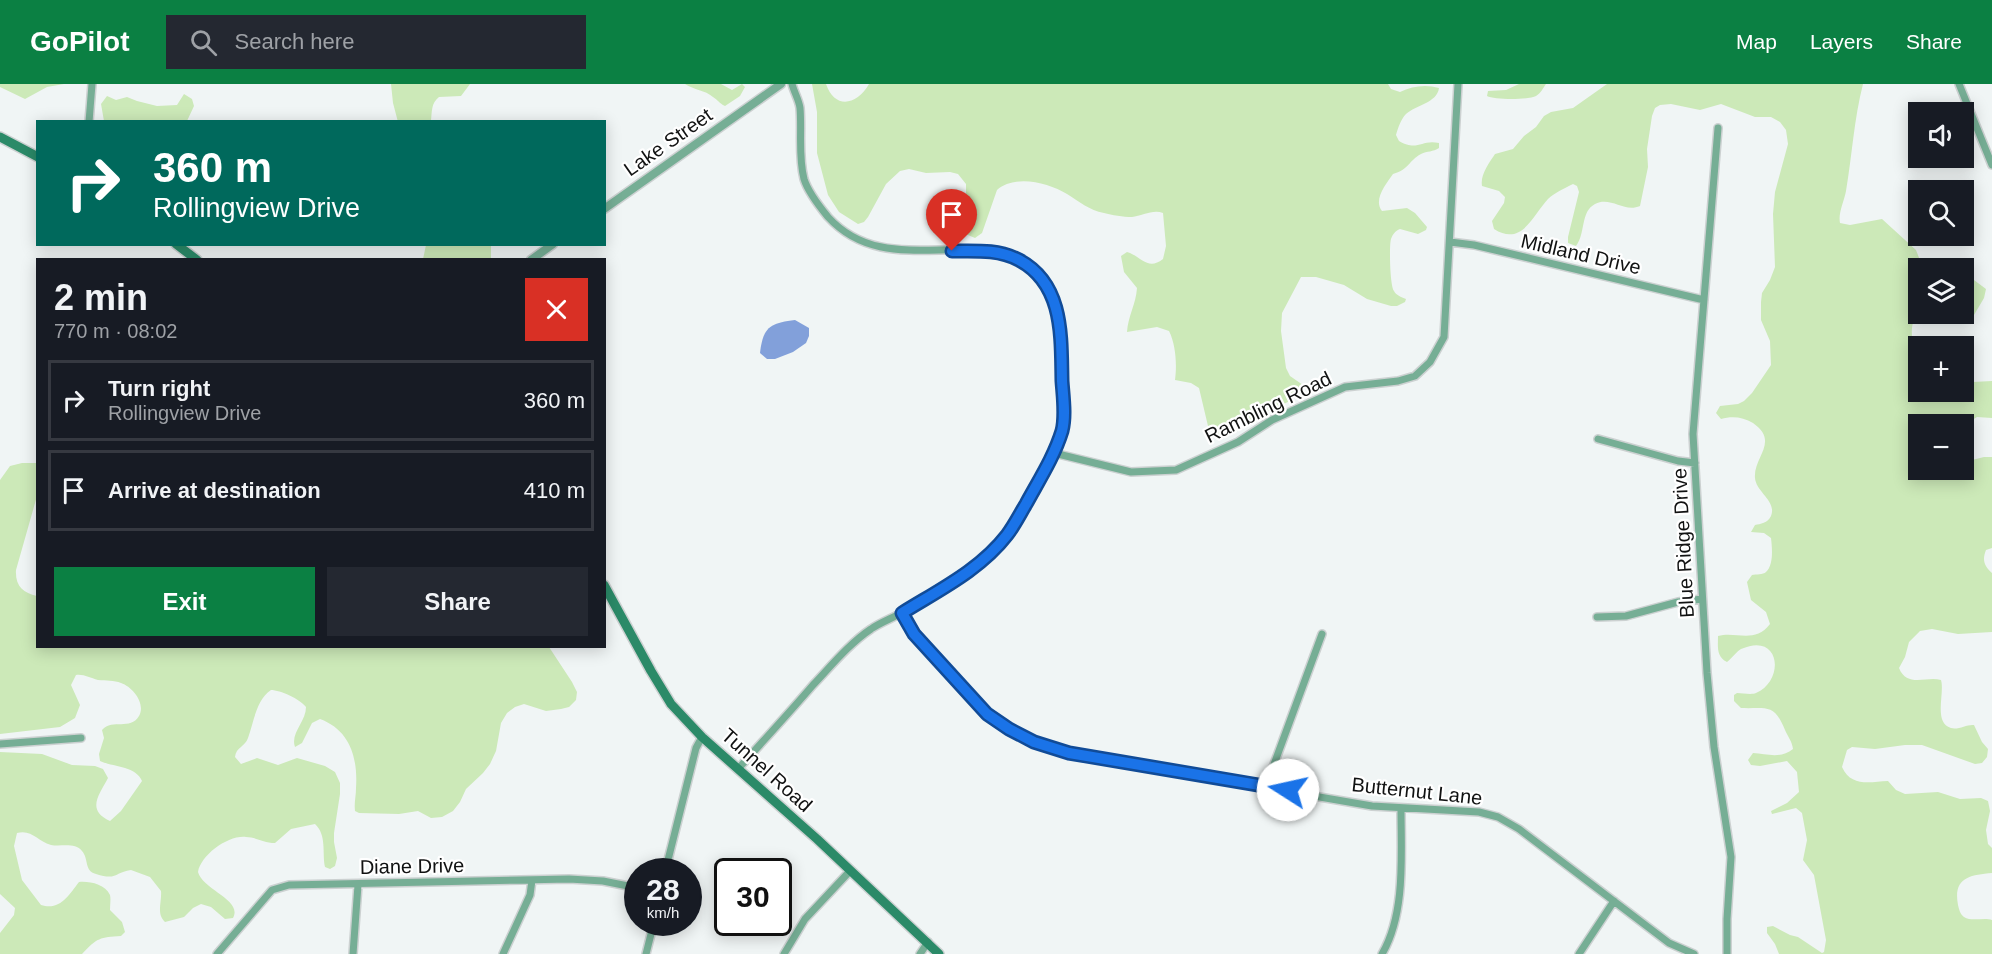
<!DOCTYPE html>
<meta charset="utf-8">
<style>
body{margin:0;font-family:Arial,sans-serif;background:#242831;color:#f1f3f6;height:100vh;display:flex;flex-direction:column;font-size:22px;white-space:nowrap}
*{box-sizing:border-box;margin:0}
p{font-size:20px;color:#9ea1a6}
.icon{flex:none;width:33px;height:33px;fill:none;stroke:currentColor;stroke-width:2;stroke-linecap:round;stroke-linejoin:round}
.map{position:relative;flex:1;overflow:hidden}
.side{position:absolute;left:36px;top:174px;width:570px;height:390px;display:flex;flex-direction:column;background:#171b24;border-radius:0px;box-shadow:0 3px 15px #0003}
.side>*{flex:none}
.banner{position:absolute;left:36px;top:36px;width:570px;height:126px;border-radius:0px;box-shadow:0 3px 15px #0003;background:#00695c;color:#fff;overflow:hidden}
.controls{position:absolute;left:1908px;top:18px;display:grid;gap:12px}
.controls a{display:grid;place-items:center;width:66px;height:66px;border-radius:0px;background:#171b24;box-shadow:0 3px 15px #0003;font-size:30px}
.speed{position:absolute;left:624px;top:774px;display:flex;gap:12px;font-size:30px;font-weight:700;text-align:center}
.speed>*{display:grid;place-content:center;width:78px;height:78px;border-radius:50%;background:#171b24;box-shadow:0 3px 15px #0003;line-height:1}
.speed small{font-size:15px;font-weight:400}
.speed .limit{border:3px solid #111;border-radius:9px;background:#fff;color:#111}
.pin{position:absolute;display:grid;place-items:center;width:51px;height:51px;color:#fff;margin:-62px -26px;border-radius:50% 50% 50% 0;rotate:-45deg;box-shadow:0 0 6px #0007}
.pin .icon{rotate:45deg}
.me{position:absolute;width:66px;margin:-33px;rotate:280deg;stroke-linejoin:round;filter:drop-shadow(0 0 4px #0008)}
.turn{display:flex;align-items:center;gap:21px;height:126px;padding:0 18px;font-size:27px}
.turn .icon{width:78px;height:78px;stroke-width:2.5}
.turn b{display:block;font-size:42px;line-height:51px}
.round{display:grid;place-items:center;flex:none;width:63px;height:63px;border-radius:0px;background:#242831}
.summary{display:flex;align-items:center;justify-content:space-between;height:102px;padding:0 18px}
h1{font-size:36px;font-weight:700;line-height:45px}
.primary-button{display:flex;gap:12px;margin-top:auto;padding:12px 18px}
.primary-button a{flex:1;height:69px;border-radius:0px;background:#0b8043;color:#fff;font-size:24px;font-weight:700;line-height:69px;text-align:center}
.primary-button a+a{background:#242831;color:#f1f3f6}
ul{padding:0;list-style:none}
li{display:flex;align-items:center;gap:18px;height:81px;margin:0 12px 9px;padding:0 6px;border:3px solid #363941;border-radius:0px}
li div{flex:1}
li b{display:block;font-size:22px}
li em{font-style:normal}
header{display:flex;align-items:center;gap:36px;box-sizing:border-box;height:84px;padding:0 30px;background:#0b8043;color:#fff}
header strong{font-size:28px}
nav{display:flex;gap:33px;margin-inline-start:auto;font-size:21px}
.search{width:420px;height:54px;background:#242831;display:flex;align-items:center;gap:15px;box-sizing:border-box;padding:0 21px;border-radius:0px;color:#9ea1a6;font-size:22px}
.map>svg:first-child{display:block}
.green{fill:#cce9b8}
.water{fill:#82a0da}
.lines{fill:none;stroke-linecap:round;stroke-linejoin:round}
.minor-casing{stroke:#ccd1d1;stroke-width:10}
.tertiary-casing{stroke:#ccd1d1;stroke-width:11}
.secondary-casing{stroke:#ccd1d1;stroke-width:12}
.minor{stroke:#76ae95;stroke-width:7}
.tertiary{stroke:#76ae95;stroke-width:8}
.secondary{stroke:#2b8a68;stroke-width:9}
.route-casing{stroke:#114b97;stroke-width:15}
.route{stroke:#1a73e8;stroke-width:10}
.labels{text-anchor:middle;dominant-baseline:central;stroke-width:4.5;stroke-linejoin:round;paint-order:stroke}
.street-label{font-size:20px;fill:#111212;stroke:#fff}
</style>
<header>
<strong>GoPilot</strong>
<div class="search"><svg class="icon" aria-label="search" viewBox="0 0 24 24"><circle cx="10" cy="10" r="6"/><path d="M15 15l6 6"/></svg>Search here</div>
<nav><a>Map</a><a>Layers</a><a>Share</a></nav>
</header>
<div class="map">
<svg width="1992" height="870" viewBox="0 0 1992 870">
<rect width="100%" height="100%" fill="#f0f5f5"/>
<path class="green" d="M0 0H64L47 3 25 15 0 3Z
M391 0H470L461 12 439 13C431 19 432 28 431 37L398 38 393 19Z
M685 0H721L732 6 742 0 745 3 740 12 725 22C719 19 718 16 713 13 705 6 694 6 685 0Z
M812 0H826C835 26 857 21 869 0H1388L1391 5 1400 8C1412 2 1426 0 1439 4 1437 19 1416 21 1406 30 1401 35 1398 44 1396 51L1399 57C1418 68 1421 55 1439 59V64C1433 68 1427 67 1421 70 1408 77 1410 85 1393 90 1386 100 1373 116 1382 127L1407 124 1415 129 1427 143 1426 146 1418 150 1400 145C1395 147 1393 150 1391 155 1389 162 1390 201 1394 207 1396 211 1401 213 1406 215L1405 218 1397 222H1391L1367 215 1344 201 1316 193H1301L1282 229 1281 247 1286 284 1290 292 1303 301V307C1291 319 1277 322 1262 330 1248 337 1236 354 1217 351L1208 342 1199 304 1191 299 1175 296C1177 281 1176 261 1169 247L1157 243 1127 248C1128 232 1136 220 1137 204L1124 188 1121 172 1127 168 1130 169C1143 175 1149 186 1163 175L1166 162 1163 129C1153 125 1142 132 1132 133 1123 133 1112 131 1104 129 1089 126 1080 118 1067 110 1048 99 1016 90 997 106L982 149 975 154 961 148 966 118V100L958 90 950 88 926 89 909 85 900 87 886 100 868 133 864 138 858 140 839 128 828 111 817 69V28Z
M1519 0H1546C1543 4 1541 9 1536 12 1529 16 1494 16 1487 12L1488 7 1506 6Z
M1607 0H1863C1854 35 1852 72 1846 107 1844 118 1838 129 1840 139L1850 141 1882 135 1916 166 1923 184H1918V230H1964V195L1974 196 1986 205 1984 214 1974 231C1954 237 1931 224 1914 236 1908 249 1916 275 1918 288 1920 294 1918 301 1918 308H1964V271L1968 276 1965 290 1967 296 1973 298 1992 297V334L1977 333 1964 341 1918 340V386H1964V378L1984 373H1992V464L1986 466C1982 476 1984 482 1992 489V548L1958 550 1932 545 1920 547 1909 558 1905 573 1899 584C1907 604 1926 592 1941 596 1945 609 1933 639 1951 644 1959 646 1967 640 1974 641L1982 658 1988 665 1987 673 1982 679 1975 680 1922 661H1905L1875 665 1852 663 1847 666 1842 683C1851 703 1869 698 1888 697L1896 706 1905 710 1938 708 1960 715 1981 714 1988 717 1990 727 1986 746 1988 760 1992 764V789C1969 791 1953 794 1958 821 1959 825 1960 830 1964 833 1972 838 1984 833 1992 836V870H1779L1775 860 1767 849V843L1773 842 1790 851 1798 853 1822 869 1824 868 1826 856 1814 791 1803 776 1807 756 1802 729 1796 724 1772 730 1771 727 1787 719 1799 708 1797 688 1787 677 1760 682 1751 681 1748 676 1753 669C1767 670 1781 675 1793 665 1792 657 1788 653 1785 646 1774 619 1767 625 1741 624L1734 617V611L1737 609C1743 609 1751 611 1756 609 1785 597 1781 547 1741 565 1736 568 1732 574 1727 578 1716 573 1718 562 1718 552 1736 547 1755 560 1770 540L1766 528 1751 516 1747 498 1752 491C1756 490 1763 491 1766 488 1774 481 1772 463 1771 454L1764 449 1751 448 1755 441C1760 440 1768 439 1771 432 1777 417 1756 408 1755 394 1753 373 1780 358 1753 339 1743 333 1732 332 1721 335L1716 329 1720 322 1738 320 1744 317 1752 309 1771 281 1770 257 1761 236V218L1762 209 1770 196 1775 183 1773 130 1775 108 1788 60 1786 46 1780 38 1771 33H1755L1721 20 1700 26 1671 20 1660 21 1655 24 1652 32 1647 65 1648 83 1640 122C1624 129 1611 112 1595 120 1580 128 1586 149 1576 162L1568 159V153L1579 108 1577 102 1573 100C1565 104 1554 109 1548 115 1533 131 1522 163 1494 145L1492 137 1504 119 1505 113 1499 107 1482 102C1480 91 1489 79 1495 70L1513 65 1524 52 1536 43 1544 32 1551 28 1573 24Z
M184 10 192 15 194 22 187 37H104L101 20 107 12 116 16 127 13 137 17 157 22 177 21Z
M426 161H491V175H423Z
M22 379H37V412L16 486C15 502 23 509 37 512L38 562 549 563 572 598 577 608 576 616 569 623 561 625 546 627 524 620 515 623 507 629 501 639 496 667 490 680 483 689 466 705 460 718 453 727 442 733 431 734 418 727 399 730 359 729 355 727C354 719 356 712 356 704 358 674 350 646 320 635L312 639 302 659 295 663C290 649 306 638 306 623 300 615 280 606 271 606 256 616 254 638 248 654 245 663 236 663 235 673L241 680 257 674 278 681 297 674 325 682 335 688 340 699V710L334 749V758L337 774 335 782 330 785 325 783C322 769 327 751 315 740L291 745 275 759C263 759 256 753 246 753 228 751 201 771 198 788 203 806 243 816 233 834L225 835 211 823 201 820 193 824 184 833 165 838C156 830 162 818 161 807L150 793 131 786C115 788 117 797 96 790 84 787 89 775 82 767 75 758 61 763 51 761 37 757 32 745 17 749L14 762 22 796 41 821C60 827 69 811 79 798 89 797 105 800 110 811 111 815 110 821 110 826L122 838 125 848 121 852C100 853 97 854 82 870H0V849L14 831 15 824 0 810V668L42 670 72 681 95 682 103 685 108 694C99 711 86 726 110 737L121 727 142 697C136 682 113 683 100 677L99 670 104 654 102 646C113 634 130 647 139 632 146 620 133 603 121 599 114 596 106 597 98 596 90 594 84 590 76 591L71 601 80 621 75 634 60 643 0 650V396L10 382Z"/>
<path class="water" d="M795 236 809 244V252L806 259 793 268 775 275H767L760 269C763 243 770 239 795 236Z"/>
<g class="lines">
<defs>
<path id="minor" d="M1959 0 1992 81
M89 38 92 0
M1718 44 1693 350 1707 589 1714 663 1731 773 1727 835V870
M1450 158 1474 161 1704 216
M1598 355 1678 377 1695 379
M1054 369 1131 388 1176 386 1238 358 1272 336 1345 303 1398 297 1415 292 1430 278 1444 253 1458 0
M901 529 914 550 987 630 1009 645 1033 658 1069 670 1372 722 1479 728 1498 733 1519 745 1669 859 1694 870
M1597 533 1626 532 1678 518 1702 515
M0 660 81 654
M739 684C764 656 789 629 813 601 831 582 850 559 871 545 881 538 893 534 903 528 932 511 967 494 991 470 1011 452 1059 369 1063 343 1066 318 1063 283 1061 257 1059 224 1049 187 1015 174 953 151 880 190 828 133 819 122 808 108 804 95 798 72 802 47 800 24 799 16 794 8 792 0
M1266 702 1322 550
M665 788 696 664 702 653
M217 870 272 806 289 801 569 795 603 797 638 804
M353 870 358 801
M503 870 530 811 532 796
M646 870 654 838
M784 870 805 835 850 787
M920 870 928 858
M1382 870C1406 829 1401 770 1401 724
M1579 870 1614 817"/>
<path id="tertiary" d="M604 125 781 0
M531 176 553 160"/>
<path id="secondary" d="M0 53 38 73
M176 160 197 176
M604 501 651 587 671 620 702 653 817 755 939 870"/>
</defs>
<use href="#minor" class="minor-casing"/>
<use href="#tertiary" class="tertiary-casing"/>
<use href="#secondary" class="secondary-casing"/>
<use href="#minor" class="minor"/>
<use href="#tertiary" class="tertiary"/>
<use href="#secondary" class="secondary"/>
</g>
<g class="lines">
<defs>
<path id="route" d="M952 167C975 167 998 165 1019 176 1064 200 1061 252 1062 297 1063 312 1066 332 1062 347 1054 373 1039 396 1026 420 1020 430 1014 442 1007 451 980 486 939 506 902 529L914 550 987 630 1009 645 1034 658 1069 669 1288 706"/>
</defs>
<use href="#route" class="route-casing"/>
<use href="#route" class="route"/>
</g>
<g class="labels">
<g class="street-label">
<text transform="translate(668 58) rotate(-35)">Lake Street</text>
<text transform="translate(1581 170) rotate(13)">Midland Drive</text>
<text transform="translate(1268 323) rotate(-26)">Rambling Road</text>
<text transform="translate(1683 459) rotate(-93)">Blue Ridge Drive</text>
<text transform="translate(767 686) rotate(42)">Tunnel Road</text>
<text transform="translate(1417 707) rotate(6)">Butternut Lane</text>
<text transform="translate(412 782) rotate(-1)">Diane Drive</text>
</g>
</g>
</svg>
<div class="controls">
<a><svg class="icon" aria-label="sound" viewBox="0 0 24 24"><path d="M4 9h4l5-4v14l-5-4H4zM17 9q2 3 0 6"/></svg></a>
<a><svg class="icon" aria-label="search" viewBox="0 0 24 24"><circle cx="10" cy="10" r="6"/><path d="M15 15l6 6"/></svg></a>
<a><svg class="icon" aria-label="layers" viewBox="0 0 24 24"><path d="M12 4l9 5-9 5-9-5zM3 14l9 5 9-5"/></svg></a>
<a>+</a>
<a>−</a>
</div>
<div class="speed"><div>28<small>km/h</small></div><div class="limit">30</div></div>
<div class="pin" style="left:952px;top:167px;background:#d93025"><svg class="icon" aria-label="arrive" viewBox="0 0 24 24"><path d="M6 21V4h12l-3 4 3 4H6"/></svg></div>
<svg class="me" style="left:1288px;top:706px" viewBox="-20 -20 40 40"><circle r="19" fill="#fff"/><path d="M0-13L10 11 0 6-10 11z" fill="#1a73e8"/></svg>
<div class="banner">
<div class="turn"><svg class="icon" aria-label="right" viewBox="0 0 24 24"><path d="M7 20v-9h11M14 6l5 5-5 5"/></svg><div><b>360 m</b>Rollingview Drive</div></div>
</div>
<section class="side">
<div class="summary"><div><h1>2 min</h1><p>770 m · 08:02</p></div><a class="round" style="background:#d93025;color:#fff"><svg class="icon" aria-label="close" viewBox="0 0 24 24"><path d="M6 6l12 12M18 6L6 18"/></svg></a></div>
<ul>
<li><svg class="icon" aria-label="right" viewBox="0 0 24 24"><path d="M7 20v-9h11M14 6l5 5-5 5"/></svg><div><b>Turn right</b><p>Rollingview Drive</p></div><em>360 m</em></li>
<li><svg class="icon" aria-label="arrive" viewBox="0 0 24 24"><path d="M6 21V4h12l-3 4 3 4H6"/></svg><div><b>Arrive at destination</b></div><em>410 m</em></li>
</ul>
<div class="primary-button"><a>Exit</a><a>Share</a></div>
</section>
</div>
